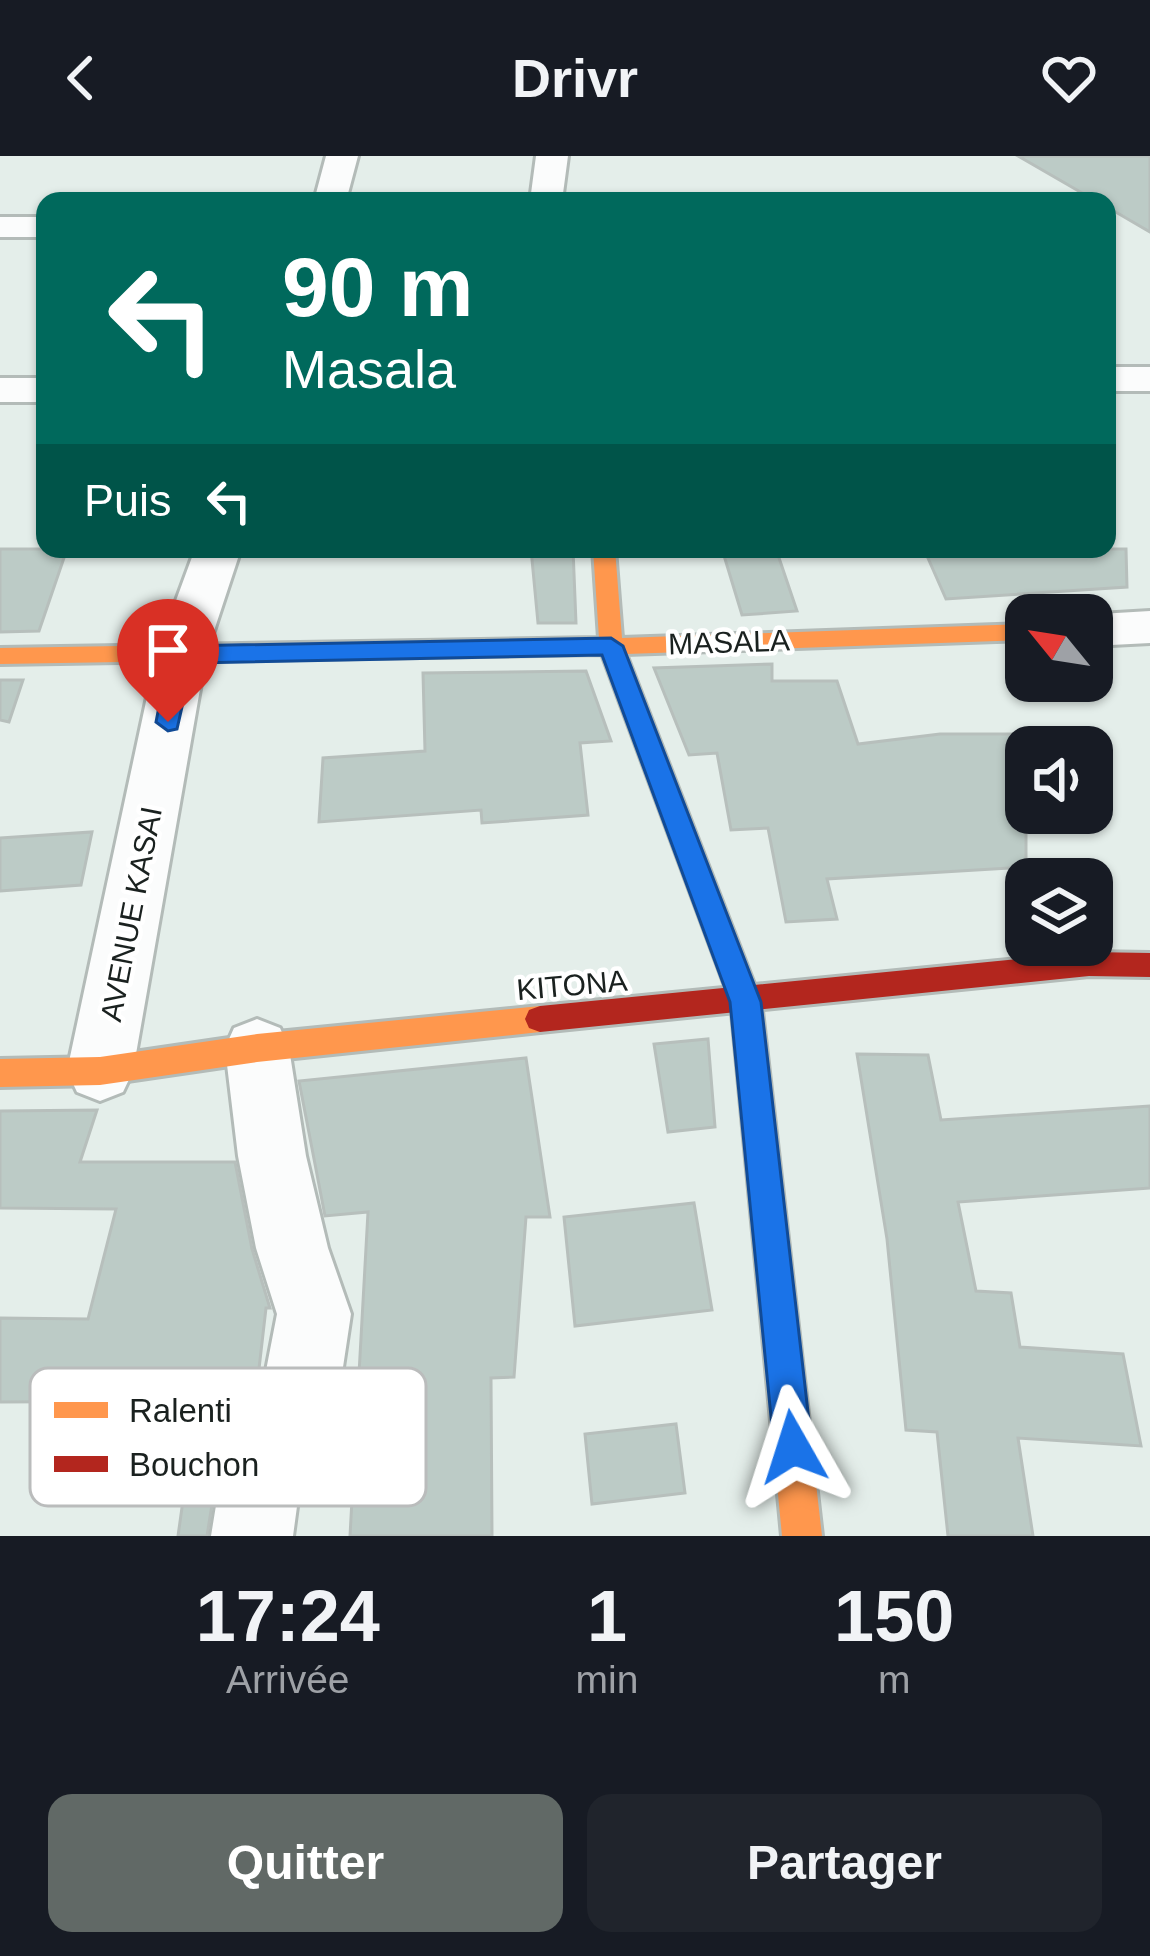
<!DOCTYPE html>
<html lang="fr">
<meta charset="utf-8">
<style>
body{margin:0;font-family:Helvetica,sans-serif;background:#20242c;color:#f1f3f6;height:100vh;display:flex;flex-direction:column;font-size:45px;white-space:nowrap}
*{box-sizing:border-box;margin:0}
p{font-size:39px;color:#9ea1a6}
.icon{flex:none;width:66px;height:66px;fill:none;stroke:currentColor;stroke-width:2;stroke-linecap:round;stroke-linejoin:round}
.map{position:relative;height:1380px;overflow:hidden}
.sheet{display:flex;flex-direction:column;background:#171b24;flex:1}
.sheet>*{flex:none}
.top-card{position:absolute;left:36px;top:36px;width:1080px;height:366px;border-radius:24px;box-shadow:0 3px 9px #0004;background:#00695c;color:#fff;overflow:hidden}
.needle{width:78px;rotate:300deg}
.tools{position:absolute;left:1005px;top:438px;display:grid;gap:24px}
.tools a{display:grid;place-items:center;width:108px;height:108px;border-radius:24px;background:#171b24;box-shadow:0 3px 9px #0004;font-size:60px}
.pin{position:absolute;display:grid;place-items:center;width:102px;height:102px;color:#fff;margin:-123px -51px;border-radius:50% 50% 50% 0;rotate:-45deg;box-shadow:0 0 12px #0007}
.pin .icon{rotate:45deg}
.me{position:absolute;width:132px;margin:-66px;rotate:354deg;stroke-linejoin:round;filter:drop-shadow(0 0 9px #0008)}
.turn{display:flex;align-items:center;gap:42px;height:252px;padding:0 48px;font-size:54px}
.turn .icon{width:156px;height:156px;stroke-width:2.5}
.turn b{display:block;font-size:84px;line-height:102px}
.then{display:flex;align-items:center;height:114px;padding:0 48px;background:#0003;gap:24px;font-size:45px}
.eta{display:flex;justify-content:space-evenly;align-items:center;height:204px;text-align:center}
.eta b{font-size:72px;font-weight:600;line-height:84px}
.button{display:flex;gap:24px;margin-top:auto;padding:24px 48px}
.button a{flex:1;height:138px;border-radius:24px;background:#616966;color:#fff;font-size:48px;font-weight:600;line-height:138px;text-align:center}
.button a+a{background:#20242c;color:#f1f3f6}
header{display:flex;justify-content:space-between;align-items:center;height:156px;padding:0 48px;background:#171b24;font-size:54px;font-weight:600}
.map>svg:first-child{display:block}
.building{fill:#bccbc6;stroke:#b7bfbc;stroke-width:3}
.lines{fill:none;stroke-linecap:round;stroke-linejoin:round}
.street-casing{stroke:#b3bbb8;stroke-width:6}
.slow-casing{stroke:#b3bbb8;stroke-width:6}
.jam-casing{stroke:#b3bbb8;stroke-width:6}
.street{fill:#fbfcfc;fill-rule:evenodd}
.slow{fill:#ff974d;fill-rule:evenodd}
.jam{fill:#b3261e;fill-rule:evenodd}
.route{fill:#1a73e8;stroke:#114b97;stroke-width:3}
.labels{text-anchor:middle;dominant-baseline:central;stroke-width:9;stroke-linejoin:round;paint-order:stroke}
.street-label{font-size:30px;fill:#1a211f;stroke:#fff}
.key{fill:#fff;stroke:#babcbc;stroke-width:3}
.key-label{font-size:33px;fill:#1a211f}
</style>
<header><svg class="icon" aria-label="back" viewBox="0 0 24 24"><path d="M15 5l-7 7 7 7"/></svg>Drivr<svg class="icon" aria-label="heart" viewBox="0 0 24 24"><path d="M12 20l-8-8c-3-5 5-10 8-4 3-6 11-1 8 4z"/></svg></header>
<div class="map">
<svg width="1150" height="1380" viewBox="0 0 1150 1380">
<rect width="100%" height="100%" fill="#e4eeea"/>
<path class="building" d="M1018 0H1150V76L1107 51V45H1096Z
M0 393H67L39 475 0 476Z
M531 393H573L576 467H538Z
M722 393H776L797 455 742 459Z
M924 393H1126L1127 431 946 443Z
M772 508V525H837L858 588 940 578H1026V711L827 723 837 763 786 766 768 672 731 674 717 597 689 599 654 512Z
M586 515 611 585 580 587 588 659 482 667 481 654 319 666 323 602 425 595 423 517Z
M0 524H23L9 566 0 564Z
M92 676 81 729 0 735V682Z
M708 883 715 971 668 976 654 888Z
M857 898 928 899 941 964 1150 950V1032L958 1046 976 1135 1011 1137 1020 1191 1123 1198 1141 1290 1018 1282 1033 1380H948L937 1276 906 1274 887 1083Z
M526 902 550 1061H526L514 1221 491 1222 492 1380H350L368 1056 325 1060 299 925Z
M97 954 80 1006H235L252 1093 270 1152H266L257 1230 217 1317 207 1380H178L197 1245 0 1246V1162L88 1163 116 1053 0 1052V955Z
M694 1047 712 1154 575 1170 564 1061Z
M676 1268 685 1337 592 1348 585 1278Z"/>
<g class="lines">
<defs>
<path id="street" d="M326 0H358L346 45H314Z
M536 0H568L562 45H530Z
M0 61H45V81H0Z
M1107 211H1150V235H1107Z
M0 222H45V246H0Z
M195 393H241L206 499 133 915 123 936 100 945 77 936 67 915 156 499Z
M1150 455V487L1092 490V459H1083Z
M257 863 280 872 289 892 306 1000 328 1092 351 1158 340 1231 301 1321 293 1380H211L221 1319 264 1225 277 1158 256 1092 238 1000 225 892 234 872Z"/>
<path id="slow" d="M593 393H615L622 482 1026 468V484L626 498 761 846 822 1380H782L731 846 602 498 0 508V492L599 482Z
M540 850 551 854 555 863 551 872 540 876 257 906 100 929 0 931V903L100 901 257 878Z"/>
<path id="jam" d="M1089 796 1150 797V821L1089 820 540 876 529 872 525 863 529 854 540 850Z"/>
</defs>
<use href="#street" class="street-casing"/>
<use href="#slow" class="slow-casing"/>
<use href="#jam" class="jam-casing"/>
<use href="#street" class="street"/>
<use href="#slow" class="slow"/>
<use href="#jam" class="jam"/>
</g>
<path class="route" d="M611 482 623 490 761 846 812 1291 806 1304 793 1310 779 1304 774 1291 730 846 602 499 192 507 177 573 168 575 156 566 169 499 181 490Z"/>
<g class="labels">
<g class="street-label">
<text transform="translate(729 486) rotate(-2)">MASALA</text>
<text transform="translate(131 758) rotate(-79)">AVENUE KASAI</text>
<text transform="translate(572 829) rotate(-5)">KITONA</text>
</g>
</g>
<rect x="30" y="1212" width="396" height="138" rx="18" class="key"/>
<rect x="54" y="1246" width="54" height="16" fill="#ff974d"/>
<rect x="54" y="1300" width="54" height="16" fill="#b3261e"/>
<g class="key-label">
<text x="129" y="1266">Ralenti</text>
<text x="129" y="1320">Bouchon</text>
</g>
</svg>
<div class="tools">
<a><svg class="needle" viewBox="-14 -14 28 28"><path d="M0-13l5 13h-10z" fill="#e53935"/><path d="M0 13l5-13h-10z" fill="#9ea1a6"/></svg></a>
<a><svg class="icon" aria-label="sound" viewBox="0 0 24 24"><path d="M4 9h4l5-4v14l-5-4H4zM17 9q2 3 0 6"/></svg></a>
<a><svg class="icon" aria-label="layers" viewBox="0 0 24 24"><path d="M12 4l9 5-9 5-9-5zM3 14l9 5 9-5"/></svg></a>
</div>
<div class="pin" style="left:168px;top:566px;background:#d93025"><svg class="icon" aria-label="arrive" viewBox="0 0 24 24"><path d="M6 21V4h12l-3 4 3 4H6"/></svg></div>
<svg class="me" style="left:793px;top:1291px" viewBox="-20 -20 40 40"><path d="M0-17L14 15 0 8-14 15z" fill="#1a73e8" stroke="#fff" stroke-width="4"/></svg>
<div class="top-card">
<div class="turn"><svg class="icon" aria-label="left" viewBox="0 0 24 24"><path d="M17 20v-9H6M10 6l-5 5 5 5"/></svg><div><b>90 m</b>Masala</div></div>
<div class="then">Puis<svg class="icon" aria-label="left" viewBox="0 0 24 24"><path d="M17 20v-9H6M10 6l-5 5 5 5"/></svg></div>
</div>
</div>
<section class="sheet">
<div class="eta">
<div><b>17:24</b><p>Arrivée</p></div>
<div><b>1</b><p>min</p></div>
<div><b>150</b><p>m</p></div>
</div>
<div class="button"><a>Quitter</a><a>Partager</a></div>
</section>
